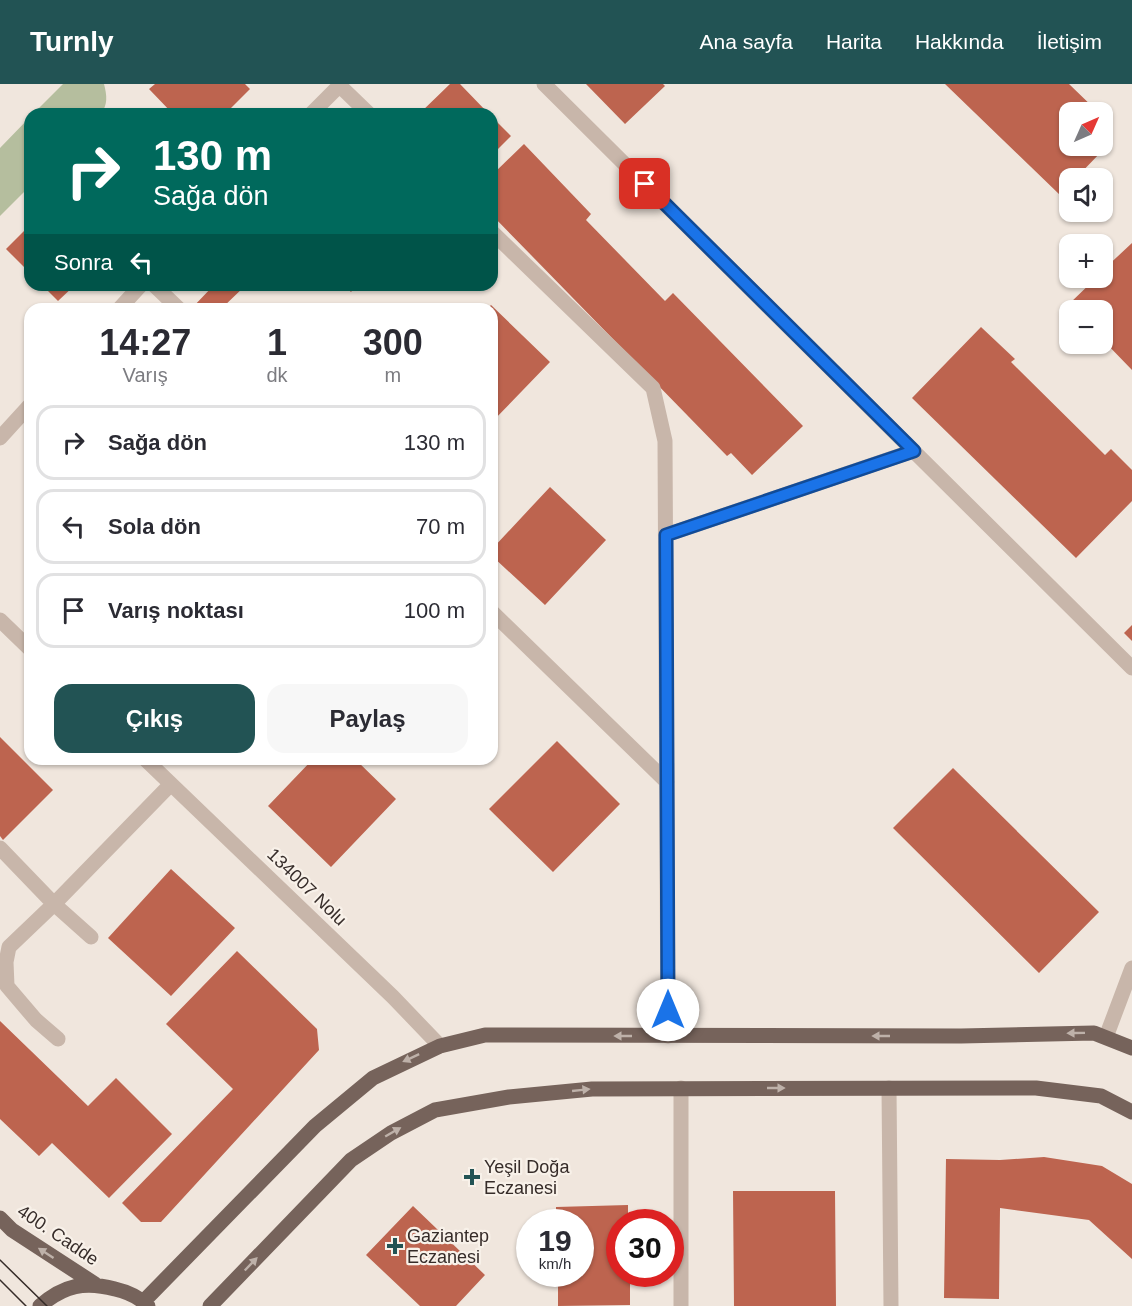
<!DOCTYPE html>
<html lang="tr">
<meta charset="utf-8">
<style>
body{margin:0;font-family:Arial,sans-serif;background:#f7f7f7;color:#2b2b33;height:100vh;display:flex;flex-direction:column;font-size:22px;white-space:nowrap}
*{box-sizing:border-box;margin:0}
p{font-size:20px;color:#7c7c81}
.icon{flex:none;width:33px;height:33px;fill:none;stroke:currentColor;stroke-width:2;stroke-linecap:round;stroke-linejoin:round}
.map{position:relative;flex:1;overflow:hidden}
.details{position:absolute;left:24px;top:219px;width:474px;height:462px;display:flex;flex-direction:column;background:#fff;border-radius:18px;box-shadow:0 2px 4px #0004}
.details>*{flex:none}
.hud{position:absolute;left:24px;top:24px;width:474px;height:183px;border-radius:18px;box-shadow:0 2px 4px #0004;background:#00695c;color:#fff;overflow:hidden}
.needle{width:39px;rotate:45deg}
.tools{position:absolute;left:1059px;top:18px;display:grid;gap:12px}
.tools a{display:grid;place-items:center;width:54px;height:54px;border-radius:12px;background:#fff;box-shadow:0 2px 4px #0004;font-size:30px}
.speed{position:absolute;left:516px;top:1125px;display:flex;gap:12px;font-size:30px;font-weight:700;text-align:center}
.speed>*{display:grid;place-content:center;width:78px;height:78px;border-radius:50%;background:#fff;box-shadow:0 2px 4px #0004;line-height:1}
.speed small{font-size:15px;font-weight:400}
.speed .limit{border:9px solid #d22;background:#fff;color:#111}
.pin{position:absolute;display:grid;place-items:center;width:51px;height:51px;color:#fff;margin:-26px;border-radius:12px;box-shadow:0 3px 9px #0006}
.me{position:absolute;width:66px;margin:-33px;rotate:0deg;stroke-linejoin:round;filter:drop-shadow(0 0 4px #0008)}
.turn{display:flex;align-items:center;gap:21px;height:126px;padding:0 30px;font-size:27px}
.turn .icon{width:78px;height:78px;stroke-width:2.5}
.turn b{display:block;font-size:42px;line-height:51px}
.then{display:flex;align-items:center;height:57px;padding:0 30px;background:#0003;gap:12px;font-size:22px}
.eta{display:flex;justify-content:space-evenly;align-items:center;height:102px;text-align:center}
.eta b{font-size:36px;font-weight:800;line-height:42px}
.button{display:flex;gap:12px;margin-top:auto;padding:12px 30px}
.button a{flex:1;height:69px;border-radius:18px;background:#225354;color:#fff;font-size:24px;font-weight:800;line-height:69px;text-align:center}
.button a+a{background:#f7f7f7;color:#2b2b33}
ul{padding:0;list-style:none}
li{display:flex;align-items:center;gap:18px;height:75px;margin:0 12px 9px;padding:0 18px;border:3px solid #e1e1e2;border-radius:18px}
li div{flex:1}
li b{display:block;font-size:22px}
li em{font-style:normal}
header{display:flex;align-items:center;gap:36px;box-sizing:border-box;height:84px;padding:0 30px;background:#225354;color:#fff}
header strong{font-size:28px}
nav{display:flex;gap:33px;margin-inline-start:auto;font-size:21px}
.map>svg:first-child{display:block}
.green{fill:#b5be9e}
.building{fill:#bd644f}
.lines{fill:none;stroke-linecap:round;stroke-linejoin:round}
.minor{stroke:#c8b6aa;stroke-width:15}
.major{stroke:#76635b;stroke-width:15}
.tram{stroke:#362c29;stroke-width:1.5}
.oneway{fill:#beb1a9}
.route-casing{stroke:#114b97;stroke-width:15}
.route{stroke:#1a73e8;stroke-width:10}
.poi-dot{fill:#225354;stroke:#f8f1e9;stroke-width:2}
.labels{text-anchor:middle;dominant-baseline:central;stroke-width:4.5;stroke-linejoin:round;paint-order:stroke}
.street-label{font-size:18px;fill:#362c29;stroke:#f8f1e9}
.poi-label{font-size:18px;fill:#362c29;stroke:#f8f1e9;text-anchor:start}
</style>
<header>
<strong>Turnly</strong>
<nav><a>Ana sayfa</a><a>Harita</a><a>Hakkında</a><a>İletişim</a></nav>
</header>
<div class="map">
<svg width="1132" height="1222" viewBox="0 0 1132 1222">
<rect width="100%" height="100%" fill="#f0e6dd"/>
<path class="green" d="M63 0H104C107 12 108 20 101 30H33Z
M30 33V102L0 132V64Z"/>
<path class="building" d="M155 0H245L250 5 225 30H173L149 5Z
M450 0H460L489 30H419Z
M586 0H663L665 2 625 40Z
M945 0H1069L1098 28H1070V62H1096L1102 67 1076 94H1070V101L1060 111Z
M492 33 511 52 492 71Z
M524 60 591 130 586 136 665 217 673 209 803 342 752 391 731 369 727 372 492 131V91Z
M30 141V189L6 165Z
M1132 159V286L1102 255V226H1075L1069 220 1096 194H1102V187Z
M42 201H75L58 217Z
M214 201H246L221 225H191Z
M344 201H357L351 208Z
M491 221 550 278 492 338V225H487Z
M981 243 1015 275 1011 278 1105 371 1111 365 1132 386V417L1076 474 912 314Z
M550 403 606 456 545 521 492 472V465Z
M1132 541V557L1124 549Z
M0 653 53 706 3 756 0 752Z
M557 657 620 720 553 788 489 725Z
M313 675H355L396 715 331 783 268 722Z
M953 684 1099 828 1039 889 893 744Z
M171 785 235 844 171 912 108 854Z
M237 867 317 945 319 966 161 1138H141L122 1119 233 1005 166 940Z
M0 937 88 1022 116 994 172 1050 109 1114 52 1059 39 1072 0 1035Z
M1044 1073 1102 1082 1132 1100V1175L1089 1136 1000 1124 999 1215 944 1214 946 1075 1000 1076Z
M733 1107H835L836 1222H734Z
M628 1121V1138H620V1190H630V1221L558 1222V1190H580V1138H556V1123Z
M413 1122 485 1191 456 1222H420L366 1171Z"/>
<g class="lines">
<path class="minor" d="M338 0 369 30
M544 0 1132 584
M311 30 341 0
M492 148 653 304 665 357 668 952
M154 201 179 225
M119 225 141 201
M0 354 30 321
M666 451 913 367
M492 528 667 698
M0 536 30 565
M145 675 393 913 440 962
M0 764 54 820 9 863 6 878 7 902 36 936 58 955
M91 853 54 820 171 700
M1106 953 1132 884
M681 1004V1222
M889 1004 891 1222"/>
<path class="major" d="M0 1134 12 1146 95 1200
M144 1217 315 1042 373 994 440 962 485 951 961 952 1094 949 1132 964
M40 1222C64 1201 85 1197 115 1205 128 1208 138 1212 148 1222
M210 1222 351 1076 391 1049 435 1026 509 1013 592 1005 1036 1004 1101 1012 1132 1028"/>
<path class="tram" d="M0 1176 47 1222
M0 1196 26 1222"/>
</g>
<defs><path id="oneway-solid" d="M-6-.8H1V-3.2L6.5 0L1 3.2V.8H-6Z" transform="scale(1.5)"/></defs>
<g class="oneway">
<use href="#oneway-solid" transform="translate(1076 949) rotate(179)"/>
<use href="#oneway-solid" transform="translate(623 952) rotate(-180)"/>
<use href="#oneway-solid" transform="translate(881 952) rotate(-180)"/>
<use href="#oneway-solid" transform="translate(411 974) rotate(155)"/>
<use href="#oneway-solid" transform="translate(776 1004)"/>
<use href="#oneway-solid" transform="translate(581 1006) rotate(-6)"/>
<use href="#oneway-solid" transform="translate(393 1048) rotate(-30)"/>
<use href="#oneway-solid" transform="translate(46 1169) rotate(-147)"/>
<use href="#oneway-solid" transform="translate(251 1180) rotate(-46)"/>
</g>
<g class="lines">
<defs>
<path id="route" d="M645 100 914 367 666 451 668 926"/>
</defs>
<use href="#route" class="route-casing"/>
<use href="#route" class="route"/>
</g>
<g class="poi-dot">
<path d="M469 1084h6v6h6v6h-6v6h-6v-6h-6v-6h6z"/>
<path d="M392 1153h6v6h6v6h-6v6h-6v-6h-6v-6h6z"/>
</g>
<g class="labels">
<g class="street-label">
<text transform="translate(307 803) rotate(44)">134007 Nolu</text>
<text transform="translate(58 1151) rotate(34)">400. Cadde</text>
</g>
<g class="poi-label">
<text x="484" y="1083">Yeşil Doğa<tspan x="484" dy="21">Eczanesi</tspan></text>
<text x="407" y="1152">Gaziantep<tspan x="407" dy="21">Eczanesi</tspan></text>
</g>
</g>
</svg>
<div class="tools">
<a><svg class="needle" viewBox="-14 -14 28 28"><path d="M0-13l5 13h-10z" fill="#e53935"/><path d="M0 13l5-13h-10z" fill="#7c7c81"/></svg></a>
<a><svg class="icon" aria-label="sound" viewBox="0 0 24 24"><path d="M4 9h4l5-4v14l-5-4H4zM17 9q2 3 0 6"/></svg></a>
<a>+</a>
<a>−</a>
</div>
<div class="speed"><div>19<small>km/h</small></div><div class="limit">30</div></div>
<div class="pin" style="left:645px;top:100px;background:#d93025"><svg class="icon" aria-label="arrive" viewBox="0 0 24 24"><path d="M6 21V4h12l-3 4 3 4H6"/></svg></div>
<svg class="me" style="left:668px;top:926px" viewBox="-20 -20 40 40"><circle r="19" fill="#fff"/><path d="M0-13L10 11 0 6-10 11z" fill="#1a73e8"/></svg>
<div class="hud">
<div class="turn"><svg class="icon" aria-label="right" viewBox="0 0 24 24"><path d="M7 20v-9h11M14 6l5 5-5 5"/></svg><div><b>130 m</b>Sağa dön</div></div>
<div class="then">Sonra<svg class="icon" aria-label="left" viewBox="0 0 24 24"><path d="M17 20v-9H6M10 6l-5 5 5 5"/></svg></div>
</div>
<section class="details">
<div class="eta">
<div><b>14:27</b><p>Varış</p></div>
<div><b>1</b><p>dk</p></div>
<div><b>300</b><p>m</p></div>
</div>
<ul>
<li><svg class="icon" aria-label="right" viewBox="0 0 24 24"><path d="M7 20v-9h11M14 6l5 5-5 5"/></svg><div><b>Sağa dön</b></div><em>130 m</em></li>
<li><svg class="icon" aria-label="left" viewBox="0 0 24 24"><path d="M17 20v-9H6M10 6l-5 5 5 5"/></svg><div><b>Sola dön</b></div><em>70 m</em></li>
<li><svg class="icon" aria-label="arrive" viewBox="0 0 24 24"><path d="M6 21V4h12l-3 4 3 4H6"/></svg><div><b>Varış noktası</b></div><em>100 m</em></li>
</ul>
<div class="button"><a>Çıkış</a><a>Paylaş</a></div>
</section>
</div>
